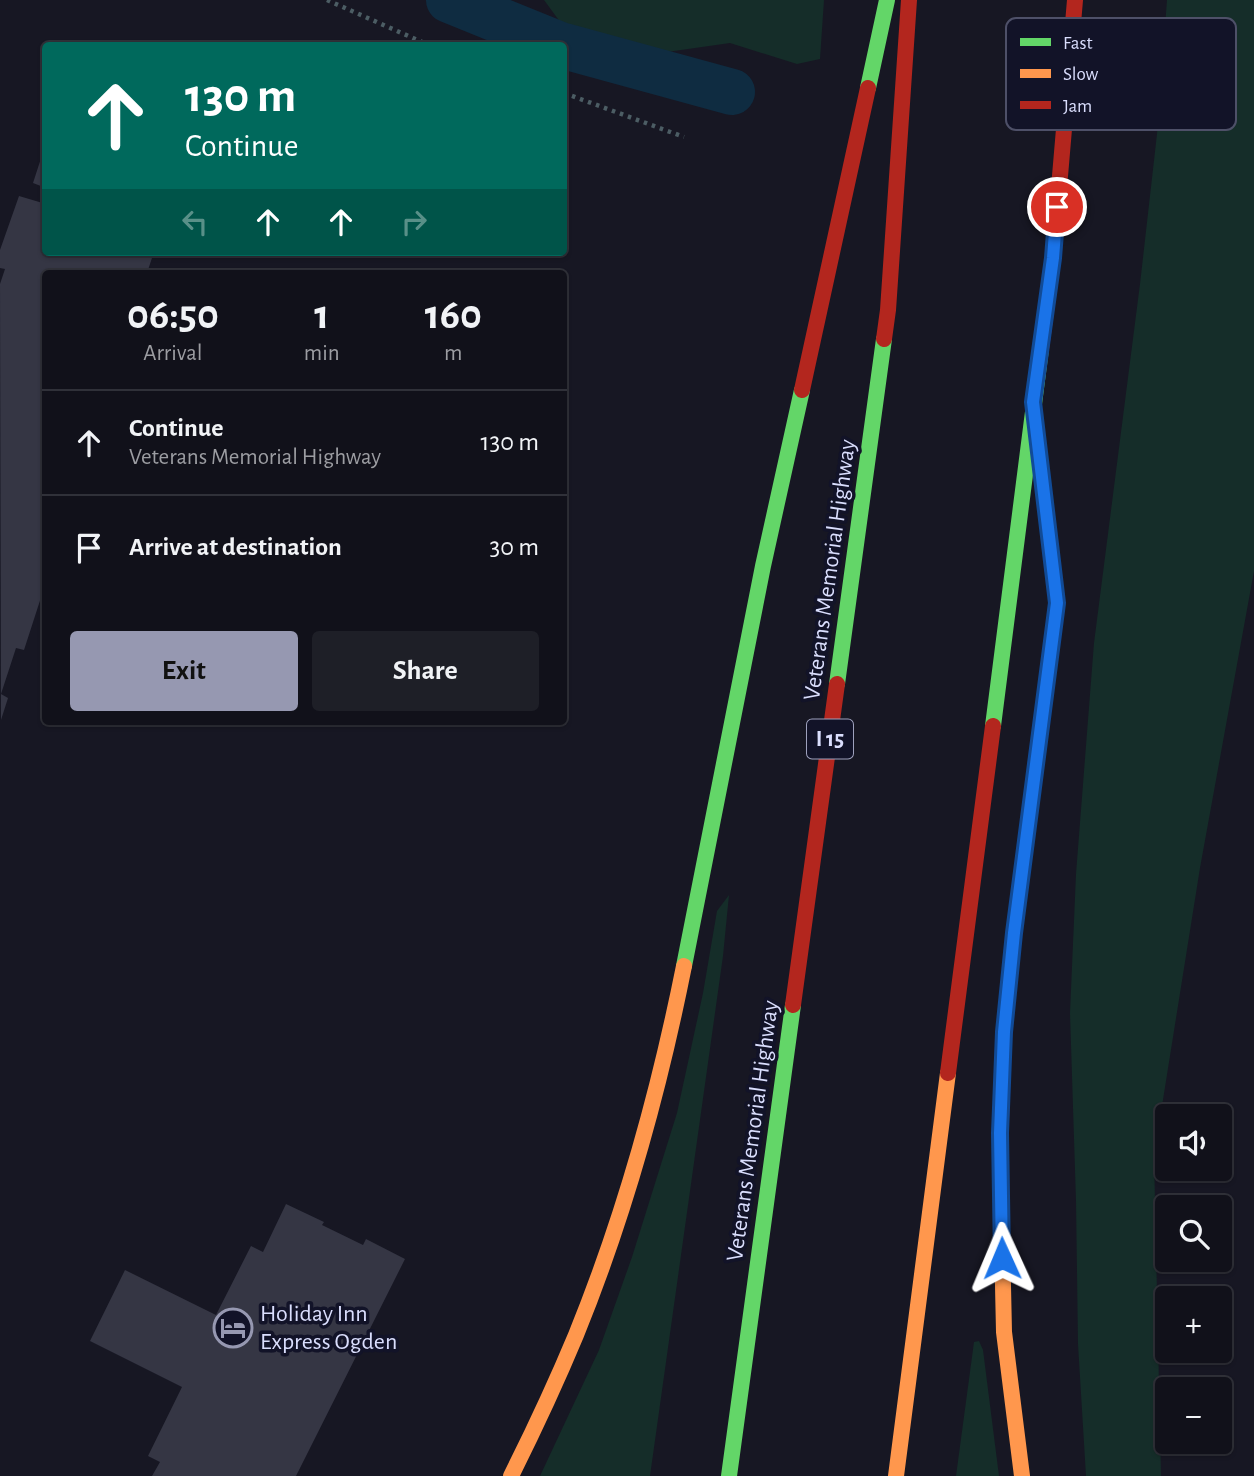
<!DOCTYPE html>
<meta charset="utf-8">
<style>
body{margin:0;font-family:"Alegreya Sans",sans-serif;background:#1e1f27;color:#f1f3f6;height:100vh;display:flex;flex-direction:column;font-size:26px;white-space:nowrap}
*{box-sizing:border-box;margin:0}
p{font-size:23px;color:#9c9da2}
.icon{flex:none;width:38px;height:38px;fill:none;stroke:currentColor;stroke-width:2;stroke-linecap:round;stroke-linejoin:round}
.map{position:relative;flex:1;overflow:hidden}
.details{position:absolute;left:42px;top:270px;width:525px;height:455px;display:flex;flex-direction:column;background:#11111a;border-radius:7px;box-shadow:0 2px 5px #0004,0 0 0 2px #303139}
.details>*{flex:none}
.guide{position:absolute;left:42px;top:42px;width:525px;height:214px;border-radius:7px;box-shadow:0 2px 5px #0004,0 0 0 2px #303139;background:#00695c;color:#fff;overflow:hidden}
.fabs{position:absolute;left:1155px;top:1104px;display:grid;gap:14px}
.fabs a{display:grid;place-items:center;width:77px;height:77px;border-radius:7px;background:#11111a;box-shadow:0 2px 5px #0004,0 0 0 2px #303139;font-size:35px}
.pin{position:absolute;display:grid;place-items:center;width:60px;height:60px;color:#fff;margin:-30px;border:4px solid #fff;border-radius:50%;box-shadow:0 2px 7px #0007}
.me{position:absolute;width:77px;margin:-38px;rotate:359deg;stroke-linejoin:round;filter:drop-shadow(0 0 5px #0008)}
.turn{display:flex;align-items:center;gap:24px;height:147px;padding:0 28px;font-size:32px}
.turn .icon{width:91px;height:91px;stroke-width:2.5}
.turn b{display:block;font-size:49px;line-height:60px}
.lanes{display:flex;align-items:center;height:66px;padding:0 28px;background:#0003;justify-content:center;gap:35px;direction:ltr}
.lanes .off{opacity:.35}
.eta{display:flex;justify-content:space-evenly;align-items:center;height:119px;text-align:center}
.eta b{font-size:42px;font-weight:700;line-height:49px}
.action{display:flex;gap:14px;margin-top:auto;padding:14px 28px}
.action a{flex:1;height:80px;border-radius:7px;background:#9698b1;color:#111;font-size:28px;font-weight:700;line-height:80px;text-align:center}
.action a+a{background:#1e1f27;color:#f1f3f6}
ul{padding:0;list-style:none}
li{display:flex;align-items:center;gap:21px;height:105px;padding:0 28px;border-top:2px solid #303139}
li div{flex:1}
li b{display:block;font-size:26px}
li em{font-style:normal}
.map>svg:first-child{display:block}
.green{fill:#152d29}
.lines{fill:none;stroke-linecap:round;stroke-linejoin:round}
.canal{stroke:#0f2c41;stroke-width:46}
.building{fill:#353644}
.path{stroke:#4c5d64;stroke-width:4.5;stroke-dasharray:3.5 5;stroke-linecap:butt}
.fast{stroke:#63d668;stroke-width:16}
.slow{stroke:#ff974d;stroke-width:16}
.jam{stroke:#b3261e;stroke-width:16}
.route-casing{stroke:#114b97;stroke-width:18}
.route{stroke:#1a73e8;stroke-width:12}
.labels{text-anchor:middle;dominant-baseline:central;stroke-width:7;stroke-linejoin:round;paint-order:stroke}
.shield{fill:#121328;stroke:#9ea1bd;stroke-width:2}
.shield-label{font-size:23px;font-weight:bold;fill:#dadefd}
.street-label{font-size:24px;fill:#dadefd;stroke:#121328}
.poi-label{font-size:24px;fill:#dadefd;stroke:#121328;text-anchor:start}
.key{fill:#121328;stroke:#4e5068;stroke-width:2}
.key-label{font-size:19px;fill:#dadefd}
</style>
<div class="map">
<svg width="1254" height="1476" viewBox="0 0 1254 1476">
<rect width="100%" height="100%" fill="#171723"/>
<path class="green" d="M544 0H824L820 59 797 64 730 43 667 52 616 48 566 30Z
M1167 0H1254V571L1200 868 1154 1156 1161 1476H1086L1078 1344 1076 1201 1070 1013 1076 874 1094 643 1140 284 1157 134Z
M729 895 723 956 650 1476H540L599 1350 632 1257 677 1113 703 993 717 911Z
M979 1341 983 1350 999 1476H956L974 1342Z"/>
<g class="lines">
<path class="canal" d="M449 0 563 46
M564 46 732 92"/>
</g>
<path class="building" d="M45 146H46V188L33 183Z
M19 196 46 204V252H154L147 273H46V582L24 650 16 648 1 694 8 698 1 720 0 284 5 269 0 268V250Z
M286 1204 324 1222 322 1225 363 1245 366 1239 405 1259 296 1476H152L160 1462 148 1456 182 1387 90 1341 125 1270 216 1315 251 1246 263 1252Z"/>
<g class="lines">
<path class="path" d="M327 0 431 46
M564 93 684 137"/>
<path class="fast" d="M868 88 887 0
M1040 462 1057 603 1042 718
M837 684 884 339
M993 726 1041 349
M684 966 763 566 802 390
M729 1476 793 1005"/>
<path class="slow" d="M1000 1147 1004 1332 1022 1476
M511 1476C534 1430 556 1383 576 1335 624 1217 659 1091 684 966
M896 1476 948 1073"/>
<path class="jam" d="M884 339 888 310 909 0
M1041 349 1053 258 1075 0
M802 390 868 88
M793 1005 837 684
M948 1073 993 726
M1000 1147 1004 1032 1014 933 1042 718"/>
</g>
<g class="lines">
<defs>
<path id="route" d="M1002 1258 1000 1133 1004 1032 1014 933 1057 603 1033 402 1053 258 1057 207"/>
</defs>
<use href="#route" class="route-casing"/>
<use href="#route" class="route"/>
</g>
<defs>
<symbol id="hotel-ring" viewBox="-11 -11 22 22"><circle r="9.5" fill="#121328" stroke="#9698b1" stroke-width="1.5"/><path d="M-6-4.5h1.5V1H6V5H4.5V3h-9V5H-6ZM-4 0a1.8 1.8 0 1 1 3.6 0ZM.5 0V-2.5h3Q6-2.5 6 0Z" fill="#9698b1"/></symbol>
</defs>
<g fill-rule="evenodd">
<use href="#hotel-ring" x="211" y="1306" width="44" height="44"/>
</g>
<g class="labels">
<rect class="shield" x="807" y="719.5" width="46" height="39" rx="5"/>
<g class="shield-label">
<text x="830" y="739">I 15</text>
</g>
<g class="street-label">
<text transform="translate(830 570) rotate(-82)">Veterans Memorial Highway</text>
<text transform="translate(753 1131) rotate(-82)">Veterans Memorial Highway</text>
</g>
<g class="poi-label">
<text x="260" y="1314">Holiday Inn<tspan x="260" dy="28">Express Ogden</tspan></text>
</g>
</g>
<rect x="1006" y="18" width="230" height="112" rx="10" class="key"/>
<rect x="1020" y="38" width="31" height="8" fill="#63d668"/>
<rect x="1020" y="69" width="31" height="9" fill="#ff974d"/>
<rect x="1020" y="101" width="31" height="8" fill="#b3261e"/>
<g class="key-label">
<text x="1063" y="49">Fast</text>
<text x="1063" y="80">Slow</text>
<text x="1063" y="112">Jam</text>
</g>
</svg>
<div class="fabs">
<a><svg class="icon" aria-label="sound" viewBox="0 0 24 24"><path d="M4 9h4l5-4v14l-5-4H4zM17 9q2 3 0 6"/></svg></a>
<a><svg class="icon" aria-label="search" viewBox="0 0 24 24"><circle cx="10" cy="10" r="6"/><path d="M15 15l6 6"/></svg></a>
<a>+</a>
<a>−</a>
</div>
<div class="pin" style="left:1057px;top:207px;background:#d93025"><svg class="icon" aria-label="arrive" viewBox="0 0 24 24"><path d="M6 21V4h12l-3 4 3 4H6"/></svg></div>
<svg class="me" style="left:1002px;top:1258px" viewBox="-20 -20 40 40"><path d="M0-17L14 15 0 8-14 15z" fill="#1a73e8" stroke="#fff" stroke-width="4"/></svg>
<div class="guide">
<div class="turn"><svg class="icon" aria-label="ahead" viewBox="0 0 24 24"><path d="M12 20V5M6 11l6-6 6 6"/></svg><div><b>130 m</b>Continue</div></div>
<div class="lanes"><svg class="icon off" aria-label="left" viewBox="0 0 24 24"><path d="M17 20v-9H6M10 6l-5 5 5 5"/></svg><svg class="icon" aria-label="ahead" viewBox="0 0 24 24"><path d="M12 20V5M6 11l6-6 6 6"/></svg><svg class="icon" aria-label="ahead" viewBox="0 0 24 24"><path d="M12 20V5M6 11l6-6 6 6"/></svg><svg class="icon off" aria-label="right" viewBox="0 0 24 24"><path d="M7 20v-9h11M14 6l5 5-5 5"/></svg></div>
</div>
<section class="details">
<div class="eta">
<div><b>06:50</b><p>Arrival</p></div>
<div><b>1</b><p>min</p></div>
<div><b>160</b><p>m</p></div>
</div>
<ul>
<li><svg class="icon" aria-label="ahead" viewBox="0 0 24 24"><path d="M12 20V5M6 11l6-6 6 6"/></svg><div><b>Continue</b><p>Veterans Memorial Highway</p></div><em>130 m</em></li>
<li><svg class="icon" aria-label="arrive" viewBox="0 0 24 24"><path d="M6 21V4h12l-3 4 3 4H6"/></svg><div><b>Arrive at destination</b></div><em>30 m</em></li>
</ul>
<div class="action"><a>Exit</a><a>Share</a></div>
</section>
</div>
